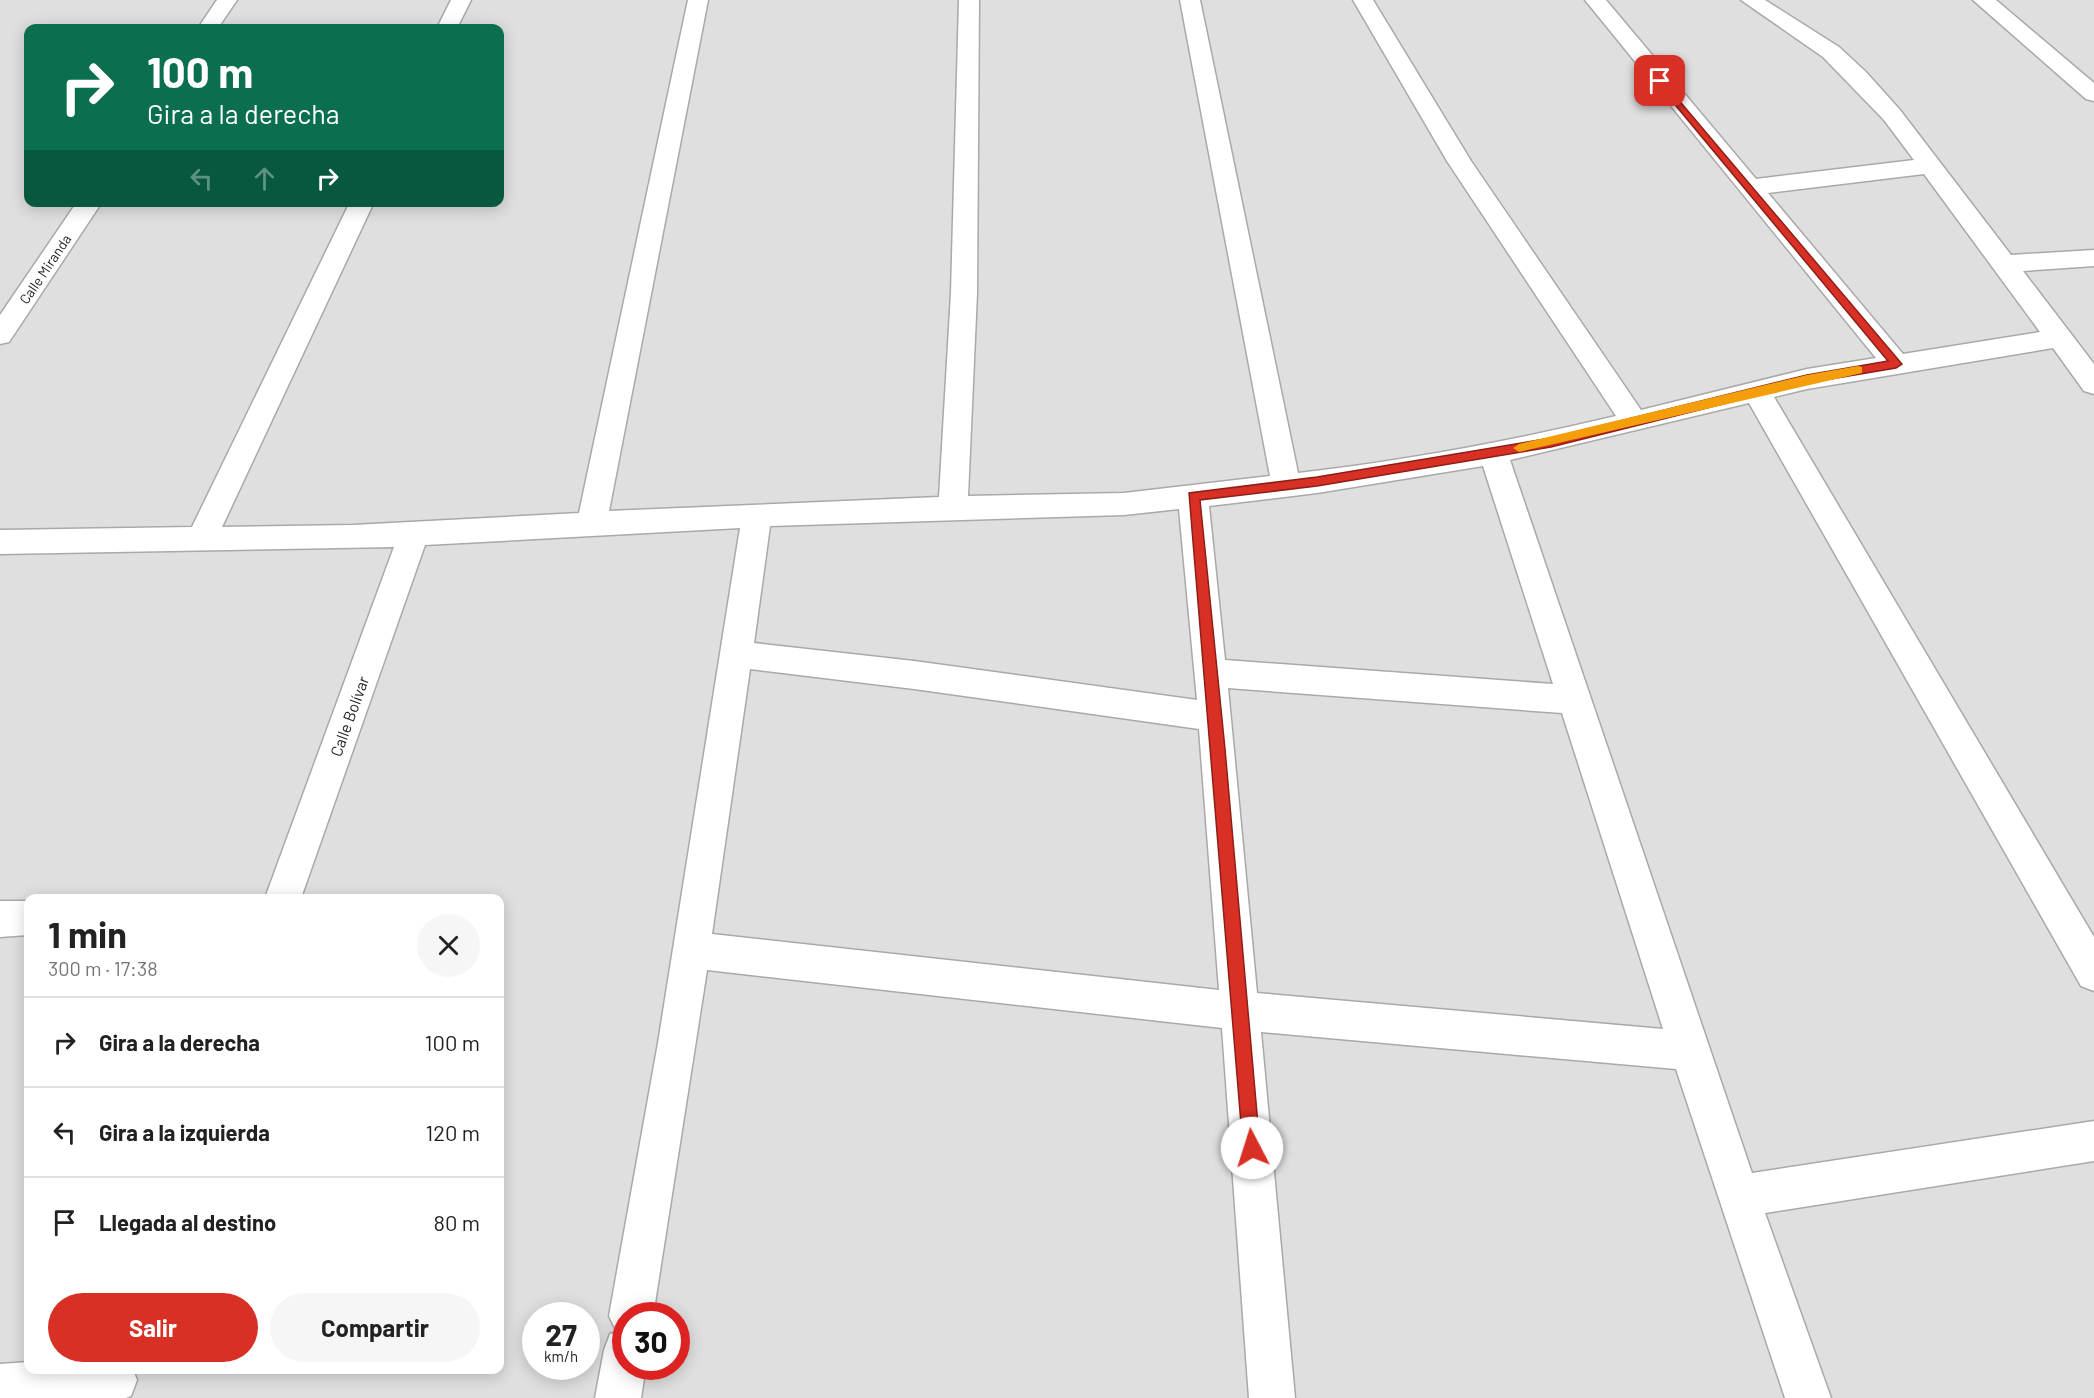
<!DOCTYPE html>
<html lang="es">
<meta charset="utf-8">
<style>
body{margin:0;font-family:Barlow,sans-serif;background:#f6f6f6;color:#222;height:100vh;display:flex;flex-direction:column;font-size:22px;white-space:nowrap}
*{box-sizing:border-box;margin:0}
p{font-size:20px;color:#767676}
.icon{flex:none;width:33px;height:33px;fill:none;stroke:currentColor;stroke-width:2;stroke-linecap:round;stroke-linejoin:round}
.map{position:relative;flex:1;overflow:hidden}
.details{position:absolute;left:24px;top:894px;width:480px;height:480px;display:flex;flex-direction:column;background:#fff;border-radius:12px;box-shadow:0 3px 15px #0003}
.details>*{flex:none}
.hud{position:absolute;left:24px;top:24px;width:480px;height:183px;border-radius:12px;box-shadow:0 3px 15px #0003;background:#0b6e4f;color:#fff;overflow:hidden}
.speed{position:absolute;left:522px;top:1302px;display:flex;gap:12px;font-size:30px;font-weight:700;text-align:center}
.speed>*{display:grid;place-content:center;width:78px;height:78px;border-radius:50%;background:#fff;box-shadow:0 3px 15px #0003;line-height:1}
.speed small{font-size:15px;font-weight:400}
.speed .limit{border:9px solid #d22;background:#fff;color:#111}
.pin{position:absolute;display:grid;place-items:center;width:51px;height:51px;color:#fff;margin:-26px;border-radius:12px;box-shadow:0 3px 9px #0006}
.me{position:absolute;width:66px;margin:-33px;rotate:355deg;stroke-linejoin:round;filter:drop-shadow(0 0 4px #0008)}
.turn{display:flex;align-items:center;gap:21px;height:126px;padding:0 24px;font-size:27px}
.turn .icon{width:78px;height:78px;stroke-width:2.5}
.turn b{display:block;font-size:42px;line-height:51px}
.lanes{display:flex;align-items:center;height:57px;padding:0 24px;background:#0003;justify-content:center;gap:30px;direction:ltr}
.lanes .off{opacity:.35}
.round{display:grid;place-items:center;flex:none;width:63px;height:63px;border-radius:32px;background:#f6f6f6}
.head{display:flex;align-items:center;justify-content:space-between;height:102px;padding:0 24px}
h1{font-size:36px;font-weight:700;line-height:45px}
.primary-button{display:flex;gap:12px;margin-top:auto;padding:12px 24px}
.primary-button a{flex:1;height:69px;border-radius:36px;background:#d93025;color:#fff;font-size:24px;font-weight:700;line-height:69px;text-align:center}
.primary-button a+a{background:#f6f6f6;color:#222}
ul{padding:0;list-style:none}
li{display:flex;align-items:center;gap:18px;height:90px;padding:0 24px;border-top:2px solid #e0e0e0}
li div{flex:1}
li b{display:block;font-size:22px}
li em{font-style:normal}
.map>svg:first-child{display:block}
.residential{fill:#e0dfdf;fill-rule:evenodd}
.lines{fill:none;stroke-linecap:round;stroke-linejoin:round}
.minor-casing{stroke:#a9a9a9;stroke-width:3}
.minor{fill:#fff;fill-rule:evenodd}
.route{fill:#d93025;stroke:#8d1f18;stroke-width:1.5}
.slow{fill:#f59e0b}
.labels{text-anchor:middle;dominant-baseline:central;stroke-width:5;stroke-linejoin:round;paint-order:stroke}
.far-street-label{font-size:14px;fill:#222;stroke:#fff}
.street-label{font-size:16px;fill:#222;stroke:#fff}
</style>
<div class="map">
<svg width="2094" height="1398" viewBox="0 0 2094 1398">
<rect width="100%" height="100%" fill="#f2efe9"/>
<path class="residential" d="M0 0H2094V1398H0ZM28 28H500V202H28ZM28 898H500V1370H28ZM536 1316H586V1366H536ZM626 1316H676V1366H626Z"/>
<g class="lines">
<defs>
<path id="minor" d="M217 0H237L218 28H198Z
M451 0H471L457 28H437Z
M688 0H708L609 511 939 497 951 293 959 0H979L977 293 968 496 1124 493 1270 476 1180 0H1200L1298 473C1405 461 1511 441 1616 416L1447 161 1353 0H1373L1471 161 1641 410 1807 369 1876 358 1585 0H1606L1756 179 1914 160 1884 120 1823 57 1741 0H1765L1839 47 1866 72 1900 110 2011 255 2094 250V266L2023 271 2094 364V394L2084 391 2053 348 1807 389 1774 397 2094 937V991L2081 986 1749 403 1510 460 1752 1173 2094 1121V1161L1765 1213 1831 1398H1785L1676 1069 1261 1032 1295 1398H1249L1222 1028 707 970 653 1316H626V1366H646L641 1398H595L604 1350 610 1334 617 1332 609 1316 658 1043 740 528 425 545 301 898H265L394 547 0 554V530L192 527 350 202H374L222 527 353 525 579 513ZM1924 174 2040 332 1903 354 1768 193ZM1483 466 1553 684 1225 660 1209 506 1317 493ZM1179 509 1197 700 914 661 754 643 770 526 1124 515ZM750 669 914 689 1199 729 1219 990 712 934ZM1228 688 1562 713 1663 1029 1257 993Z
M1973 0H1996L2094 83V101L2086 99Z
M77 202H102L9 342 0 344V315Z
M0 901H28V935L0 937Z
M28 1362V1370H133L137 1380 131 1396 126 1398H0V1364Z"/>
</defs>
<use href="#minor" class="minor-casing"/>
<use href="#minor" class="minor"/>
</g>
<path class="route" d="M1660 78 1902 364 1896 368 1807 383 1551 447 1317 486 1200 500 1225 749 1260 1148 1258 1153 1252 1156 1246 1153 1243 1148 1189 493 1317 477 1551 438 1807 375 1888 361 1657 83 1656 81Z"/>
<path class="slow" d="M1858 366 1862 367V373L1519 452 1513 448 1519 444 1807 375Z"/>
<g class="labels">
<g class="far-street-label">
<text transform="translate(45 269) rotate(-56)">Calle Miranda</text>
</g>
<g class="street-label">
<text transform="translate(349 716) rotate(-70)">Calle Bolívar</text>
</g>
</g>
</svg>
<div class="speed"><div>27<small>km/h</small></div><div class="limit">30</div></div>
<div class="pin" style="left:1660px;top:81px;background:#d93025"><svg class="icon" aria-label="arrive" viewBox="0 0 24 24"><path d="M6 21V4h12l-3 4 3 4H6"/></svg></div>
<svg class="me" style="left:1252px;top:1148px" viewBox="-20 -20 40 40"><circle r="19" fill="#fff"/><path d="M0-13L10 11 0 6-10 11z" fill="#d93025"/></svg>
<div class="hud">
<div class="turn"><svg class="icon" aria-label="right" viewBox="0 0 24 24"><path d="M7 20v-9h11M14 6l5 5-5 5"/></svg><div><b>100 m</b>Gira a la derecha</div></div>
<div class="lanes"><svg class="icon off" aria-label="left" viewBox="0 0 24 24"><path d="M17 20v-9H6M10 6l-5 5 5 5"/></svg><svg class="icon off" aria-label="ahead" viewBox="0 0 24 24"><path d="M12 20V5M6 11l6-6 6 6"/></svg><svg class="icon" aria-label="right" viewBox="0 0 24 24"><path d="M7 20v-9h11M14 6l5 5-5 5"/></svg></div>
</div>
<section class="details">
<div class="head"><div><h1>1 min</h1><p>300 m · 17:38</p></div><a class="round"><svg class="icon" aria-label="close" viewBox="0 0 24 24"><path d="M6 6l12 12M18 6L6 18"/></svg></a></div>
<ul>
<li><svg class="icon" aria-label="right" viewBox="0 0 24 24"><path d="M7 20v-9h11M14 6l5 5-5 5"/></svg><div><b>Gira a la derecha</b></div><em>100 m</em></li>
<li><svg class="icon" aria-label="left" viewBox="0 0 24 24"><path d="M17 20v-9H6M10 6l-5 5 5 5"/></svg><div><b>Gira a la izquierda</b></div><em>120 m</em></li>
<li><svg class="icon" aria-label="arrive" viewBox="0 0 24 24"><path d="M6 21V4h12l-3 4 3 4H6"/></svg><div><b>Llegada al destino</b></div><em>80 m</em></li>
</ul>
<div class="primary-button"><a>Salir</a><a>Compartir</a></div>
</section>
</div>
